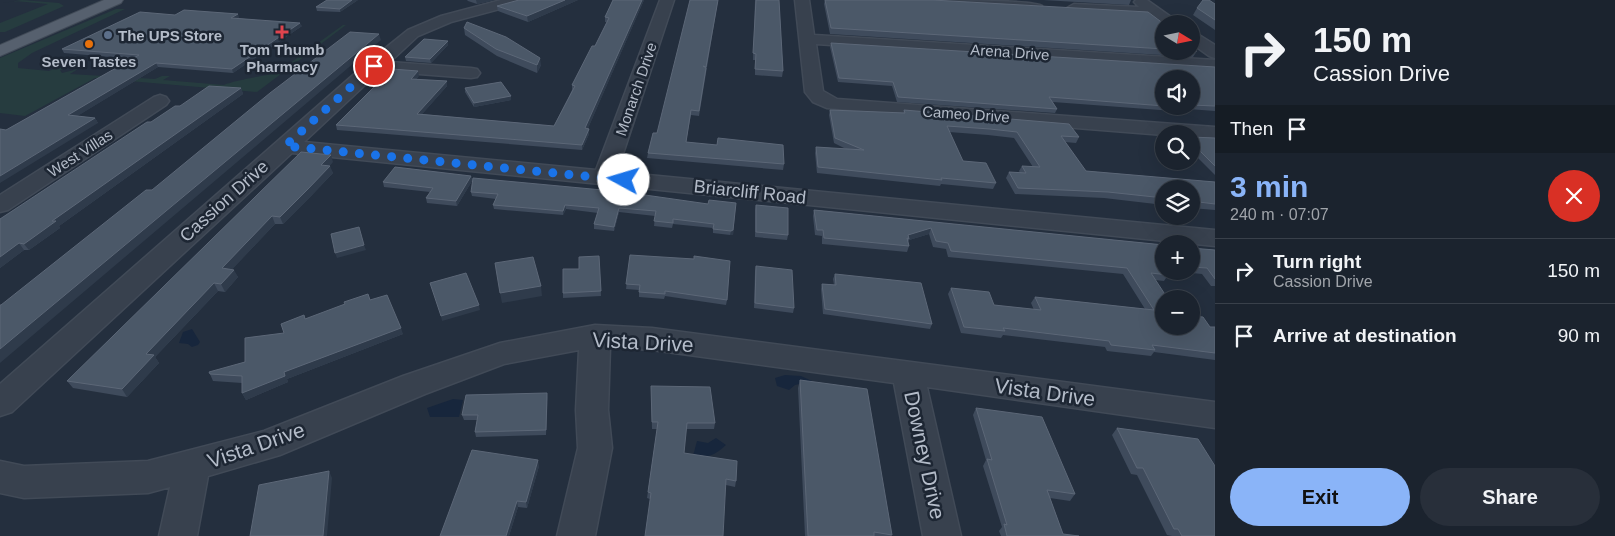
<!DOCTYPE html>
<meta charset="utf-8">
<style>
body{margin:0;font-family:Helvetica,sans-serif;background:#282f3a;color:#f1f3f6;height:100vh;display:flex;flex-direction:column;font-size:19px;white-space:nowrap}
*{box-sizing:border-box;margin:0}
p{font-size:16px;color:#a0a4aa}
.icon{flex:none;width:28px;height:28px;fill:none;stroke:currentColor;stroke-width:2;stroke-linecap:round;stroke-linejoin:round}
.map{position:relative;flex:1;overflow:hidden}
.panel{display:flex;flex-direction:column;background:#1b232e;width:400px}
.panel>*{flex:none}
.guide{background:#1b232e;color:#f1f3f6;overflow:hidden}
.needle{width:32px;rotate:100deg}
.tools{position:absolute;left:1155px;top:15px;display:grid;gap:10px}
.tools a{display:grid;place-items:center;width:45px;height:45px;border-radius:50%;background:#1b232e;box-shadow:0 5px 20px #0002,0 0 0 1px #39404a;font-size:25px}
.pin{position:absolute;display:grid;place-items:center;width:42px;height:42px;color:#fff;margin:-21px;border:2px solid #fff;border-radius:50%;box-shadow:0 1px 5px #0007}
.me{position:absolute;width:55px;margin:-28px;rotate:276deg;stroke-linejoin:round;filter:drop-shadow(0 0 4px #0008)}
.turn{display:flex;align-items:center;gap:18px;height:105px;padding:0 15px;font-size:22px}
.turn .icon{width:65px;height:65px;stroke-width:2.5}
.turn b{display:block;font-size:35px;line-height:42px}
.then{display:flex;align-items:center;height:48px;padding:0 15px;background:#0003;gap:10px;font-size:19px}
.round{display:grid;place-items:center;flex:none;width:52px;height:52px;border-radius:26px;background:#282f3a}
.head{display:flex;align-items:center;justify-content:space-between;height:85px;padding:0 15px}
h1{font-size:30px;font-weight:700;line-height:38px;color:#8ab4f8}
.action{display:flex;gap:10px;margin-top:auto;padding:10px 15px}
.action a{flex:1;height:58px;border-radius:30px;background:#8ab4f8;color:#111;font-size:20px;font-weight:700;line-height:58px;text-align:center}
.action a+a{background:#282f3a;color:#f1f3f6}
ul{padding:0;list-style:none}
li{display:flex;align-items:center;gap:15px;height:65px;padding:0 15px;border-top:1px solid #39404a}
li div{flex:1}
li b{display:block;font-size:19px}
li em{font-style:normal}
main{display:flex;flex:1;min-height:0}
.map>svg:first-child{display:block}
.green{fill:#263c3f}
.water{fill:#17263c}
.lines{fill:none;stroke-linecap:round;stroke-linejoin:round}
.minor-casing{stroke:#414a57;stroke-width:3}
.major-casing{stroke:#414a57;stroke-width:2}
.minor{fill:#38414e;fill-rule:evenodd}
.major{fill:#56606e;fill-rule:evenodd}
.wall{fill:#3f4b5c;fill-rule:evenodd}
.shaded-wall{fill:#2f3b4b}
.building{fill:#4b5868;stroke:#5c6777}
.route{stroke:#1a73e8;stroke-width:9;stroke-dasharray:0 16.2}
.health-dot{fill:#e0444e;stroke:#1d2633;stroke-width:2}
.service-dot{fill:#5c6f8a;stroke:#1d2633;stroke-width:2}
.food-dot{fill:#e8710a;stroke:#1d2633;stroke-width:2}
.labels{text-anchor:middle;dominant-baseline:central;stroke-width:5;stroke-linejoin:round;paint-order:stroke}
.far-poi-label{font-size:15px;font-weight:bold;fill:#b4bcc9;stroke:#1d2633}
.far-street-label{font-size:15px;fill:#b4bcc9;stroke:#1d2633}
.street-label{font-size:18px;fill:#b4bcc9;stroke:#1d2633}
.near-street-label{font-size:21px;fill:#b4bcc9;stroke:#1d2633}
</style>
<main>
<div class="map">
<svg width="1215" height="536" viewBox="0 0 1215 536">
<rect width="100%" height="100%" fill="#242f3e"/>
<path class="green" d="M22 0 59 3 64 6 5 32H0V23L48 4 15 1 2 3Z
M116 9H125L32 53 18 63V68L49 71 58 67 68 68 60 70 62 73 78 69 70 74 155 79 162 76H170L163 80 224 85C228 82 269 74 275 74L343 25H346L257 92 95 78 25 116 0 113V58Z"/>
<path class="water" d="M192 329 200 342 198 345 192 347 188 344 179 343 183 332Z
M785 375 801 376 812 381 795 385 789 390 777 386 775 378Z
M453 399 463 400 459 417H430L427 408Z
M716 438 726 445C715 455 707 459 693 456L697 441 708 443Z"/>
<g class="lines">
<defs>
<path id="minor" d="M501 0H524L522 3 451 22 418 36 390 62 471 68 477 69 480 73 477 77 471 78 380 71 304 142 596 170 660 0H674L617 172 1215 230V246L292 153 12 412 0 416V384L368 62 408 30 441 16Z
M795 0H809L814 35 1215 60V70L816 44 823 91 837 99 1215 127V139L1191 137V134L1164 135 827 108 813 102 805 92Z
M924 0C942 0 1035 0 1042 6L1035 10 931 4Z
M1136 0H1147L1181 24H1164L1153 16 1074 12 1067 8 1074 4 1139 7 1134 2Z
M1191 30 1215 45V58L1209 56 1191 43Z
M160 95 166 97 169 101 166 105 8 210 0 212V195L154 97Z
M595 325 652 328 1215 402V428L927 387 961 536H923L894 383 652 350 610 347 608 410 612 448 595 536H557L578 448 576 410 579 350 504 364 425 394 280 455 208 476 197 536H159L170 487 148 493 24 498 0 493V461L24 466 148 461 264 431 403 376 500 343Z"/>
<path id="major" d="M104 0H123L121 3 0 56V45Z"/>
</defs>
<use href="#minor" class="minor-casing"/>
<use href="#major" class="major-casing"/>
<use href="#minor" class="minor"/>
<use href="#major" class="major"/>
</g>
<path class="wall" d="M358 0 340 12 317 11 316 7Z
M467 0H494L477 4 468 1Z
M578 0 528 22 498 11 497 6Z
M613 0H644L588 128 589 129V134L582 150 337 130 336 125 419 76 416 79 447 86 422 114 554 126 572 90V85L595 46 607 22H605V17Z
M718 0 699 116 691 115 686 142 784 164 783 170 647 158 648 153Z
M755 0H779L783 71 782 77 755 75V60H753Z
M825 0H932L1164 24V51H1191V46L1197 51 1193 57 830 34 824 4Z
M1043 0H1131L1129 5Z
M1215 4V30L1193 15 1197 8Z
M175 15 239 17 238 18 302 26 233 73 158 67 77 116 95 118 98 123 6 130 133 59 64 53 62 49Z
M464 28 541 65 537 73 497 56 465 35Z
M448 41V45L431 63 406 61 405 57Z
M831 43 1215 68V111L1188 109 1187 112 1053 102 1057 109 1055 113 897 102 892 86 838 82 830 47ZM1164 79H1191V106H1164Z
M241 88 243 94 59 226 60 228 29 250H24L0 268V219L180 106Z
M465 88 511 96V100L474 107 465 92Z
M830 110 903 113 904 110 1079 137 1076 143 1065 142 1086 171 1215 182V210L1191 208V189H1164V205L1104 198 1015 194 1006 178 1009 172 1020 173 1019 171 1022 166 1033 167 1014 138 988 135 949 132 963 161 996 183 993 189 941 184 940 186 817 173 815 153 816 147 846 149 834 143 829 115Z
M1191 137 1215 138V175L1191 151Z
M333 162 329 166 333 173 311 196 283 224H275L232 269 238 277 225 292 218 291 155 357 159 363 127 397 73 388 67 381Z
M471 176 472 181 457 206 427 203 426 198 430 192 384 187 383 182Z
M471 192 708 204 736 203 733 235H730L713 233V228L673 224 672 228 654 226 655 216 619 212 614 231 594 229V224L598 213 566 209 563 215 494 209 493 205 496 199 472 196Z
M756 205 788 235 787 240 755 237V210Z
M814 210 1164 245V271L1168 275 1164 281 1155 280 1164 326 1215 327V360L1154 352 1151 356 1107 351 1105 347 1003 335 1001 338 961 333 948 294 951 288 994 305 1034 310 1031 303 1035 297 1145 309 1123 274 948 257 946 249 933 247 929 234 909 240 908 242 909 246 907 252 822 244V236L815 235 813 216Z
M1191 248 1215 250V286H1211L1202 274 1172 271H1191Z
M630 255 727 300 726 305 665 296 664 299 639 297V290L626 289Z
M599 256 601 296 563 298V293L579 269Z
M756 266 794 308 793 313 754 308 755 271Z
M835 274 932 324 930 329 823 314 821 289 822 284 834 285 833 279Z
M370 300 403 334 287 379 288 382 246 400 242 393V383L213 381 210 374 245 362 284 333 305 319Z
M800 380 892 535 891 536H805L798 388Z
M651 386 715 423 714 429H686L684 453 736 481 735 487 726 485 650 499 647 498 657 429H652Z
M547 393 546 435 476 437 475 432 477 420H464L462 415Z
M976 408 1075 494 1070 501 1050 498 1063 534 1079 536H1001L999 531 1002 527 983 466 986 460 973 415Z
M1117 428 1215 536H1172L1167 535 1137 475 1131 474 1112 435Z
M539 466 527 508 518 507 509 536H440Z"/>
<path class="shaded-wall" d="M352 0H358L340 12V9Z
M476 0H494L477 4Z
M565 0H578L528 22 527 16Z
M642 0H644L586 133 585 128Z
M238 14 239 17 232 22 231 18Z
M300 23 302 26 233 73 232 69Z
M379 34 381 40 0 363V349Z
M448 41V45L431 63 430 59Z
M540 58 541 65 537 73V65Z
M156 63 158 67 71 120 68 115Z
M418 71 419 76 412 83 411 79Z
M447 81V86L418 119 417 114Z
M241 88 243 94 59 226 60 228 29 250 24 244 52 221Z
M511 96V100L474 107V103Z
M95 118 98 123 0 183V176Z
M589 129V134L582 150V145Z
M331 155 333 162 323 172 321 165Z
M330 166 333 173 311 196 283 224 280 217Z
M471 176 472 181 457 206 456 201Z
M565 205 566 209 563 215V211Z
M619 208V212L614 231V227Z
M272 216 275 224 226 276 222 268Z
M931 228 929 234 909 240 908 235Z
M733 230V235H730L731 231Z
M19 243 24 250 0 268V257Z
M364 245 366 250 337 258 335 253Z
M234 270 238 277 225 292 221 284Z
M214 283 218 291 155 357 159 363 127 397 122 389 146 354Z
M541 286 542 296 502 303 500 293Z
M479 305 480 310 442 321 441 316Z
M401 328 403 334 287 379 288 382 246 400 242 393 284 372Z
M547 393 548 398 546 435V430Z
M538 460 539 466 527 508 526 502Z
M329 471 332 478 327 536H323Z
M517 501 518 507 509 536H506Z"/>
<path class="building" d="M327 0H352L340 9 316 7Z
M519 0H565L527 16 497 6Z
M613 0H642L585 128 589 129 582 145 336 125 392 69 418 71 411 79 447 81 417 114 554 126 575 86 572 85 592 46H595L609 18 605 17Z
M690 0H718L706 67 703 66 706 68 699 111 691 110 686 142 717 145 718 138 783 145 784 164 648 153 653 133H657Z
M756 0H779L783 71 755 69 756 54 753 53Z
M825 0H932L1148 12 1164 24V49L831 28Z
M1203 0H1209L1215 4V20L1197 8Z
M184 10 238 14 231 18 300 23 232 69 156 63 68 115 95 118 0 176V129L6 130 139 55 62 49 140 12 175 15Z
M467 22 506 37 540 58 537 65 496 49 464 28Z
M350 32 379 34 0 349V305H1L146 190H152L270 93Z
M424 39 448 41 430 59 405 57Z
M831 43 1215 67V106L1191 105V79H1164V106L1049 97 1057 109 898 97 893 82 839 78Z
M1191 46 1197 51 1191 50Z
M501 82 511 96 474 103 465 88Z
M209 86 241 88 52 221H56L24 244 19 243 0 257V219L147 122H151L175 106H180Z
M1173 106H1188L1189 107Z
M830 110 905 113 904 110 1069 124 1079 137 1061 136 1086 171 1215 182V204L1191 201V189H1164V198L1108 192 1018 188 1009 172 1026 173 1022 166 1040 167 1017 132 990 129 947 126 963 161 986 163 996 183 941 178 942 180 818 167 816 147 864 150 835 138Z
M1191 137 1215 138V166L1191 142Z
M301 152 331 155 321 165 330 166 308 189 280 217 272 216 222 268 234 270 221 284 214 283 146 354 154 355 122 389 67 381Z
M395 167 471 176 456 201 426 198 433 188 383 182Z
M473 178 624 192 708 204 709 200 736 203 733 230 731 231 713 229 714 224 673 219V223L654 221 656 211 619 208 614 227 594 224 599 208 565 205 563 211 493 205 498 194 471 192Z
M756 205 788 208V235L756 232Z
M814 210 1164 245V264H1160L1164 268V271H1166L1168 275 1151 273 1168 299H1164V326H1191V316L1203 317 1210 327H1215V353L1152 345 1155 350 1111 345 1109 341 1003 328 1005 331 964 327 951 288 989 292 994 305 1041 310 1035 297 1154 310 1127 268 951 251 948 243 936 241 931 228 908 235 909 239 907 238 909 246 824 238 823 230H817Z
M359 227 364 245 335 253 331 234Z
M1191 248 1215 250V279L1207 268 1191 267Z
M630 255 694 259V256L730 261 727 300 665 291V294L639 292 640 285 626 284Z
M599 256 601 291 563 293V269H579V257Z
M533 257 541 286 500 293 495 263Z
M756 266 792 270 794 308 755 303Z
M466 273 479 305 441 316 430 283Z
M835 274 921 283 932 324 825 309 822 284 836 285Z
M368 294 370 300 387 295 401 328 284 372 285 376 242 393V376L210 374 209 372 245 362V338L284 333 281 324 304 315 305 319 345 304 344 302Z
M800 380 867 389 892 535 874 532V536H808Z
M651 386 710 387 715 423H687L684 453 737 461 736 481 726 479 723 536H645L651 493 648 492 658 422H652Z
M547 393 546 430 475 432 478 415H462L466 395Z
M976 408 1042 417 1075 494 1047 490 1063 534 1079 536H1007L1004 524 1007 525 987 459 992 460Z
M1117 428 1198 439 1215 466V536H1182L1178 529H1174L1143 468H1137Z
M472 450 538 460 526 502 517 501 506 536H440Z
M329 471 323 536H250L259 485Z"/>
<g class="lines">
<path class="route" d="M374 66 285 146 624 180"/>
</g>
<path class="health-dot" d="M279.5 24.5h5v5h5v5h-5v5h-5v-5h-5v-5h5z"/>
<circle class="service-dot" cx="108" cy="35" r="5"/>
<circle class="food-dot" cx="89" cy="44" r="5"/>
<g class="labels">
<g class="far-poi-label">
<text x="118" y="35" text-anchor="start">The UPS Store</text>
<text x="282" y="49">Tom Thumb<tspan x="282" dy="17">Pharmacy</tspan></text>
<text x="89" y="61">Seven Tastes</text>
</g>
<g class="far-street-label">
<text transform="translate(1010 52) rotate(4)">Arena Drive</text>
<text transform="translate(636 89) rotate(-71)">Monarch Drive</text>
<text transform="translate(966 114) rotate(4)">Cameo Drive</text>
<text transform="translate(80 153) rotate(-33)">West Villas</text>
</g>
<g class="street-label">
<text transform="translate(750 192) rotate(6)">Briarcliff Road</text>
<text transform="translate(224 201) rotate(-42)">Cassion Drive</text>
</g>
<g class="near-street-label">
<text transform="translate(643 342) rotate(3)">Vista Drive</text>
<text transform="translate(1045 392) rotate(8)">Vista Drive</text>
<text transform="translate(256 445) rotate(-19)">Vista Drive</text>
<text transform="translate(925 455) rotate(78)">Downey Drive</text>
</g>
</g>
</svg>
<div class="tools">
<a><svg class="needle" viewBox="-14 -14 28 28"><path d="M0-13l5 13h-10z" fill="#e53935"/><path d="M0 13l5-13h-10z" fill="#a0a4aa"/></svg></a>
<a><svg class="icon" aria-label="sound" viewBox="0 0 24 24"><path d="M4 9h4l5-4v14l-5-4H4zM17 9q2 3 0 6"/></svg></a>
<a><svg class="icon" aria-label="search" viewBox="0 0 24 24"><circle cx="10" cy="10" r="6"/><path d="M15 15l6 6"/></svg></a>
<a><svg class="icon" aria-label="layers" viewBox="0 0 24 24"><path d="M12 4l9 5-9 5-9-5zM3 14l9 5 9-5"/></svg></a>
<a>+</a>
<a>−</a>
</div>
<div class="pin" style="left:374px;top:66px;background:#d93025"><svg class="icon" aria-label="arrive" viewBox="0 0 24 24"><path d="M6 21V4h12l-3 4 3 4H6"/></svg></div>
<svg class="me" style="left:624px;top:180px" viewBox="-20 -20 40 40"><circle r="19" fill="#fff"/><path d="M0-13L10 11 0 6-10 11z" fill="#1a73e8"/></svg>
</div>
<section class="panel">
<div class="guide">
<div class="turn"><svg class="icon" aria-label="right" viewBox="0 0 24 24"><path d="M7 20v-9h11M14 6l5 5-5 5"/></svg><div><b>150 m</b>Cassion Drive</div></div>
<div class="then">Then<svg class="icon" aria-label="arrive" viewBox="0 0 24 24"><path d="M6 21V4h12l-3 4 3 4H6"/></svg></div>
</div>
<div class="head"><div><h1>3 min</h1><p>240 m · 07:07</p></div><a class="round" style="background:#d93025;color:#fff"><svg class="icon" aria-label="close" viewBox="0 0 24 24"><path d="M6 6l12 12M18 6L6 18"/></svg></a></div>
<ul>
<li><svg class="icon" aria-label="right" viewBox="0 0 24 24"><path d="M7 20v-9h11M14 6l5 5-5 5"/></svg><div><b>Turn right</b><p>Cassion Drive</p></div><em>150 m</em></li>
<li><svg class="icon" aria-label="arrive" viewBox="0 0 24 24"><path d="M6 21V4h12l-3 4 3 4H6"/></svg><div><b>Arrive at destination</b></div><em>90 m</em></li>
</ul>
<div class="action"><a>Exit</a><a>Share</a></div>
</section>
</main>
